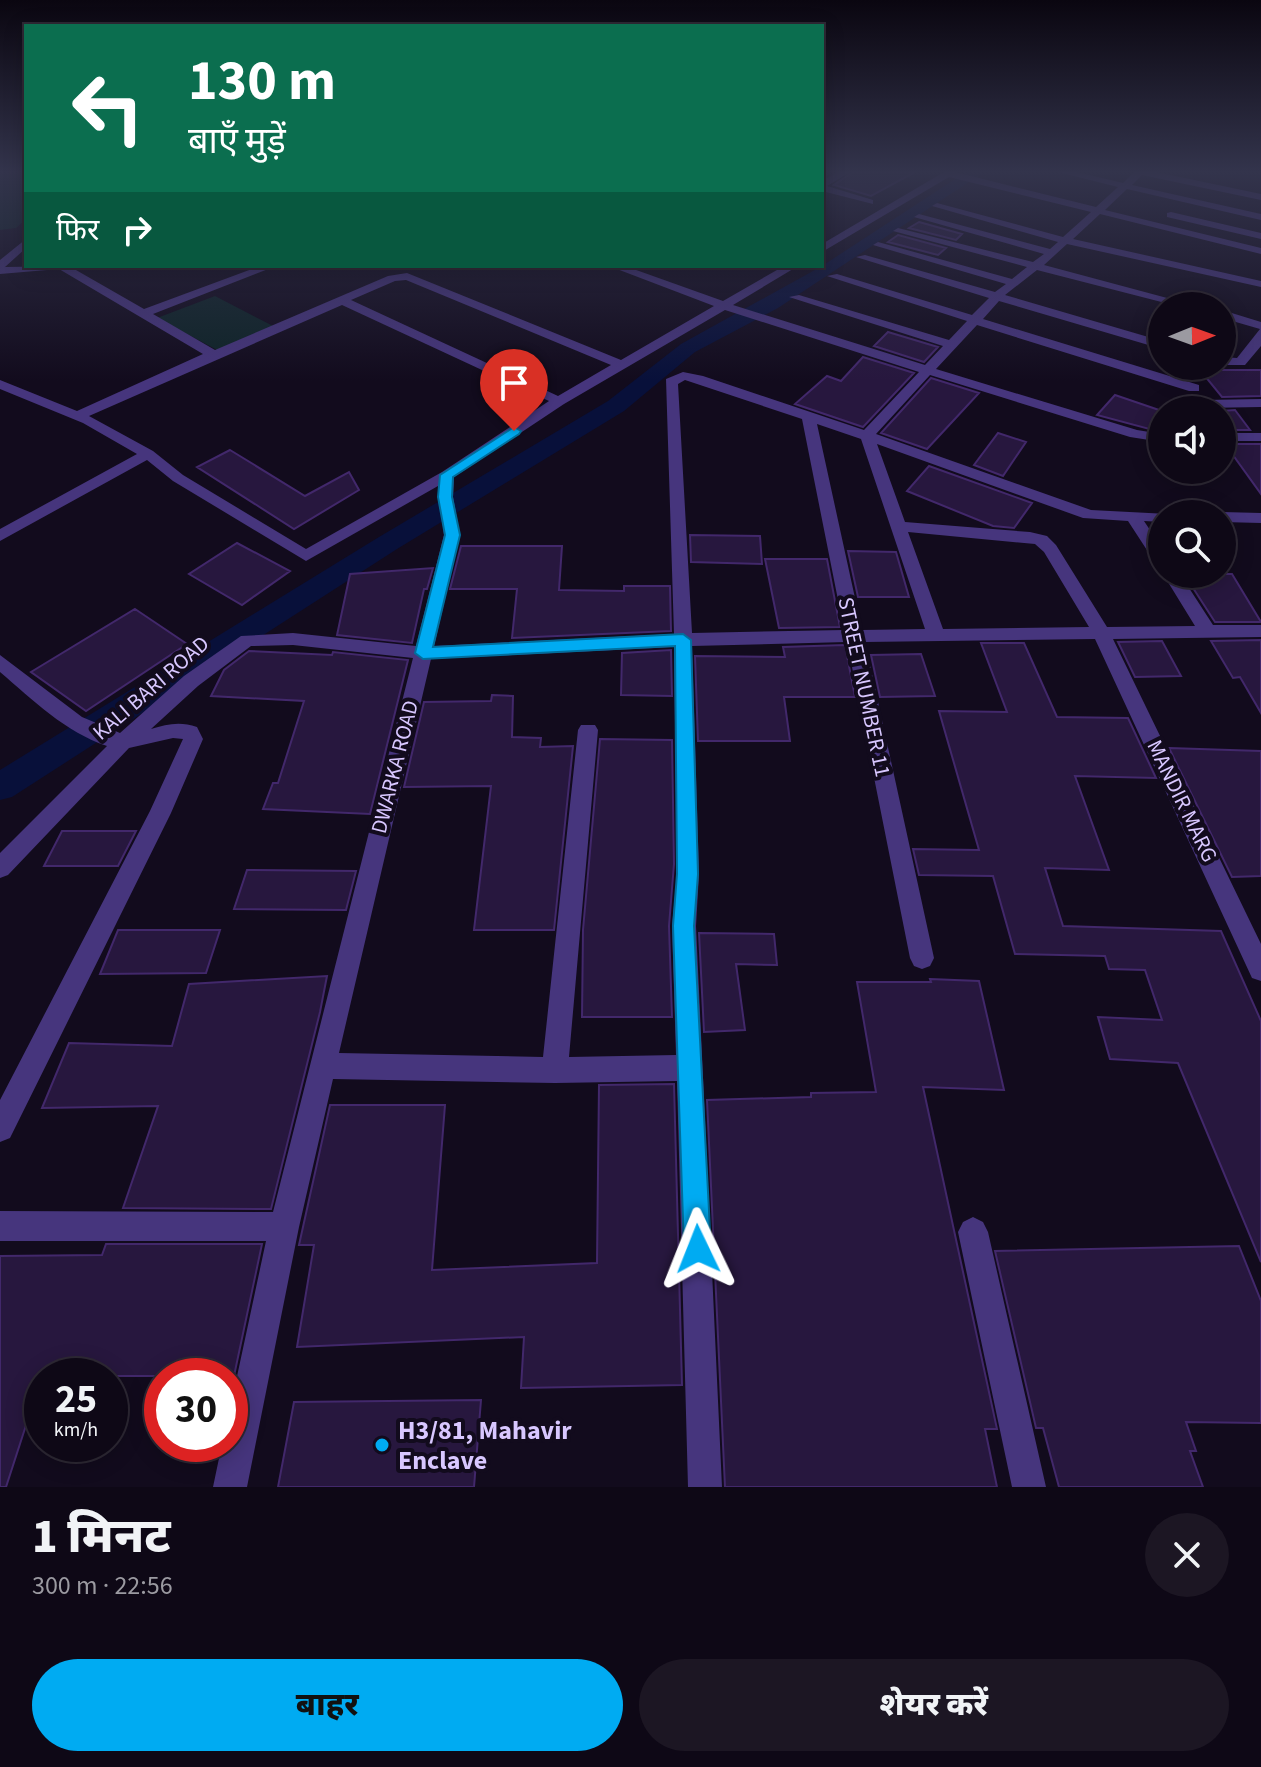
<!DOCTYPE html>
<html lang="hi">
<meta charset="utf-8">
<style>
body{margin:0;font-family:"Source Sans 3","Noto Sans Devanagari",sans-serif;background:#1c1623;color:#f1f3f6;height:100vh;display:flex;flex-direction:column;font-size:30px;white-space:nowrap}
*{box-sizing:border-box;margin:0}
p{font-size:26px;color:#9b9aa1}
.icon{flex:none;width:44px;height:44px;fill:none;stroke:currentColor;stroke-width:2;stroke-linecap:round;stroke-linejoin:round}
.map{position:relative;height:1487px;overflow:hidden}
.details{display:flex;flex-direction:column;background:#0e0816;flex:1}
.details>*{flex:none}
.top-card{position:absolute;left:24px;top:24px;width:800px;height:244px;border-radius:0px;box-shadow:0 4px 20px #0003,0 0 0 2px #2e2935;background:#0b6e4f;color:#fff;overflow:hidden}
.needle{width:52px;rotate:89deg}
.buttons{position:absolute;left:1148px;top:292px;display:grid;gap:16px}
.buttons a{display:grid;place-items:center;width:88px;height:88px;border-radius:50%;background:#0e0816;box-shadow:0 4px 20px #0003,0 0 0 2px #2e2935;font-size:40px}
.speed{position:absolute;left:24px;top:1358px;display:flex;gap:16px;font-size:40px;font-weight:700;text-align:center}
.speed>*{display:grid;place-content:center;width:104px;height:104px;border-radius:50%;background:#0e0816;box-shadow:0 4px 20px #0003,0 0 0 2px #2e2935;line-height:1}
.speed small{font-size:20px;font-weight:400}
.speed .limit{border:12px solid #d22;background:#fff;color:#111}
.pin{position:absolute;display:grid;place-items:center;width:68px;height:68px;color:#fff;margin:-82px -34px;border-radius:50% 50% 50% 0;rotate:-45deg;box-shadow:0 0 8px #0007}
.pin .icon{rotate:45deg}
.me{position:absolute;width:88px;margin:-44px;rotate:358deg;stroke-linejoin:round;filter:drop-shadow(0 0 6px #0008)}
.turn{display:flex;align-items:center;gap:28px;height:168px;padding:0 32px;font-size:36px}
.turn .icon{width:104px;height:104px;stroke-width:2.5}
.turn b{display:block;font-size:56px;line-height:68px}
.then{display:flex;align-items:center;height:76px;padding:0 32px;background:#0003;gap:16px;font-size:30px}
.round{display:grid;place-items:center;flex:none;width:84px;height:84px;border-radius:42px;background:#1c1623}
.summary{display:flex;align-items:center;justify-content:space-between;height:136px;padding:0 32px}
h1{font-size:48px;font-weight:800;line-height:60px}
.primary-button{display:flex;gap:16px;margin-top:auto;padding:16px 32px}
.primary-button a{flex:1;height:92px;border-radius:48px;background:#00abf2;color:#111;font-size:32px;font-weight:800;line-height:92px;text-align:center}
.primary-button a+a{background:#1c1623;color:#f1f3f6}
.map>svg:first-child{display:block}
.green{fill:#0e2327}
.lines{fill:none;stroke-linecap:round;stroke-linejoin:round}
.canal{fill:#08103a;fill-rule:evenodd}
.building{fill:#27173e;stroke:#42286b;stroke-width:2}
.minor{fill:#46357d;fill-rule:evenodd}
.route{fill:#00abf2;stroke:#006f9d;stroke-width:2}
.poi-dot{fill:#00abf2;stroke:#120b1d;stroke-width:3}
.labels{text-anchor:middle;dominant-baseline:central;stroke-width:8;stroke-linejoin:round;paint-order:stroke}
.street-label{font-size:22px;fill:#d8c7ff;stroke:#120b1d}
.near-poi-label{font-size:26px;font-weight:bold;fill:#d8c7ff;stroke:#120b1d;text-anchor:start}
</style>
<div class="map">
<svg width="1261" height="1487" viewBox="0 0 1261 1487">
<rect width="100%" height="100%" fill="#120b1d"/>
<path class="green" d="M26 172V219L16 228 0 230V172Z
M215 296 275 327 219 351 157 318Z"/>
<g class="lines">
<path class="canal" d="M966 172H984L778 308 695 352 624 411 397 549 12 797 0 800V770L379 537 608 401 681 344 822 266Z"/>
</g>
<path class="building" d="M853 172H915L871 196 834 185Z
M919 222 962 234 956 240 909 228Z
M898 235 946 248 938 255 888 242Z
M888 332 938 347 924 362 874 346Z
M863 357 914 373 863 427 795 404 827 376 841 381Z
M1200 370H1261V396L1222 397Z
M931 378 979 393 927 449 881 433Z
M1115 395 1162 411V421L1153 430 1097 415Z
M1235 410 1250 430H1222V411Z
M998 433 1026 442 1003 476 974 465Z
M1225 444H1261V494Z
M230 450 305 496 349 472 359 490 294 529 197 467Z
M929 466 1032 503 1014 528 993 526 907 491Z
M690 535 760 536 762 564 691 562Z
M237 543 290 571 242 605 189 574Z
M461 546H562L559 590 624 591V586H670L671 631 512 638 517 589H450Z
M848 551 896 552 909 597H858Z
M765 559H827L840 627 779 628Z
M433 568 427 589H424L412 643 337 635 350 574Z
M1184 574H1232L1261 622H1215Z
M135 609 187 644 86 711 31 672Z
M1261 640V713L1240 677 1233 678 1211 641Z
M1162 641 1181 676 1135 677 1118 642Z
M981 643H1024L1057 717 1128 718 1156 778 1075 776 1109 870 1045 868 1063 926 1221 931 1261 1021V1262L1178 1063 1110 1059 1098 1017 1162 1020 1145 970 1109 969 1105 956 1015 954 993 876 919 875 913 849 979 850 939 711 1007 712Z
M845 645 855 697H784L790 741H698L695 656 785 657 783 647Z
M671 650 672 696 621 695 622 653Z
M249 651 332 655 333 652 408 660 370 814 263 809 273 783H278L304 701 211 696 224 670Z
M921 654 935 696 880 697 871 655Z
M492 695 513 696 512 737 541 738 540 747 573 746 554 930H474L491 786 404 787 424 702 491 701Z
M600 739 672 740 674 864 669 926 672 1017H582L583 930Z
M1169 748 1261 751V876L1232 877Z
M62 831H136L118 866H44Z
M247 870 356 871 346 910 234 909Z
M118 930H220L206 973 100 974Z
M699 933 774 934 777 965 736 964 745 1030 704 1032Z
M327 976 320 1012 271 1209 123 1208 158 1106 42 1108 69 1043 172 1046 189 984Z
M930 979 979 981 1004 1090 923 1087 997 1429H985L997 1487H725L707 1100 811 1097V1093L876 1092 857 982H931Z
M674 1084 682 1385 521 1388 524 1337 297 1347 314 1245H299L330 1105H445L432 1270 597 1263 599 1085Z
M106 1244H262L234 1376H42L6 1487H0V1256L102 1255Z
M1239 1246 1261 1301V1423L1186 1422 1196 1451H1190L1203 1487H1059L1043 1428H1036L995 1251Z
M481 1400 474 1487H278L294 1402Z"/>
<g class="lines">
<path class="minor" d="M838 172H850L827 186 873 200V204L822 191V181Z
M944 172H955L1096 207 1118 187 1058 172H1077L1123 183 1134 172H1156L1261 194V200L1142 175 1132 185 1261 214V220L1127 189 1105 210 1261 248V254L1100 214 1073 239 1261 281V287L1067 244 1044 265 1197 306H1177L1037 270 1005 295 1162 341V349L999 301 983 319 1199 385V391H1189L977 325 936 369 1137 430 1162 434V442L1130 437 930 375 876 434 1091 510 1168 514H1162V522L1144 521 1162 548V565L1156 564 1128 521 1083 518 877 444 905 522 1030 532 1047 536 1056 545 1107 627 1195 626 1163 574H1180L1213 625H1261V637L1113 639 1261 944V981L1252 978 1095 639 865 642 934 958 930 966 922 969 914 966 910 958 847 642 692 646 699 874 696 926 722 1487H688L677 1081 555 1083 333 1079 299 1227 247 1487H213L222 1444H230V1409L266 1241H0V1211L273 1212 413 658 293 645 251 646 198 686 151 729C167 724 180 721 197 727L203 739 171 813 10 1138 0 1142V1100L150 811 183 739 173 738 129 748 8 875 0 878V853L107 746C65 732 33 700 0 672V655L82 717 120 733 184 676 241 636 293 633 416 646 444 535 438 486 306 561 173 481 147 460 0 541V529L137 454 83 423 0 389V380L77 411 203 354 59 269 0 274V260L26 239V248L5 267 69 266 144 309 260 266H276L153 314 215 350 388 276 407 273 621 360 714 306 609 266H625L723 301 784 266H798L733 305 925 365 943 346 789 297 799 295 949 340 967 321 827 276 837 274 972 315 989 298 856 257 865 255 995 292 1006 284 873 245 878 242 1012 279 1027 267 893 231 898 228 1033 262 1044 254 914 217 919 214 1050 249 1058 242 932 206 937 203 1063 237 1091 212 949 177 822 252V244ZM406 280 611 365 558 396 351 300 395 281ZM342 305 549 401 442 472 306 549 183 475 153 451 89 416ZM725 310 919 372 864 430 703 376 683 372 666 379 674 634 434 646 460 535 453 497 454 477 564 404ZM685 380 802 419 844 630 692 633 678 384ZM817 424 861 439 925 629 862 630ZM908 532 1035 544 1044 552 1089 627 943 629ZM674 647 677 874 672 926 676 1055 569 1057 598 730 595 725H581L578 730 543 1057 339 1053 431 659Z
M1171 212 1261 233V239L1167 217V213Z
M1222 310 1261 322V346L1245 365H1222V357L1237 358 1260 329 1222 318Z
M1261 399V407L1204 408 1197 404 1204 400Z
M1222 433H1261V441H1222Z
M1222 512 1261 513V523L1222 522V514H1216Z
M973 1217 983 1222 988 1232 1046 1487H1012L958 1232 963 1222Z"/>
</g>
<linearGradient id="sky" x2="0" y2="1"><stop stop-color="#0a0610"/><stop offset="0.45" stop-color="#33344c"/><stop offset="1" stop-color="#33344c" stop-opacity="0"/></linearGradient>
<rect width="1261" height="381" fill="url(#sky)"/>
<path class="route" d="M514 427 521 431 519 434 453 477 452 497 460 535 433 647 683 634 691 640 698 874 694 926 711 1249 707 1258 698 1262 688 1258 684 1249 673 926 677 874 675 646 423 659 415 653 445 535 438 497 440 475Z"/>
<circle class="poi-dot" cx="382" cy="1445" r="8"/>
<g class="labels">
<g class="street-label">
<text transform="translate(864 687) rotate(78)">STREET NUMBER 11</text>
<text transform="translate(151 688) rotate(-41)">KALI BARI ROAD</text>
<text transform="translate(395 767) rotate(-76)">DWARKA ROAD</text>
<text transform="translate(1182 801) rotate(64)">MANDIR MARG</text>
</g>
<g class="near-poi-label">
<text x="398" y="1430">H3/81, Mahavir<tspan x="398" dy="30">Enclave</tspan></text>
</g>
</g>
</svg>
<div class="buttons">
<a><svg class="needle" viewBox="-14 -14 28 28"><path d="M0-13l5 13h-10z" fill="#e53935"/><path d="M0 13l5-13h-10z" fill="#9b9aa1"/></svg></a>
<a><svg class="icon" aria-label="sound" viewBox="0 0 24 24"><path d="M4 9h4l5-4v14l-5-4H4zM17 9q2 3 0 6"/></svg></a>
<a><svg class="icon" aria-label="search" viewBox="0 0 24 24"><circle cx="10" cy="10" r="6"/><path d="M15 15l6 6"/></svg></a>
</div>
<div class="speed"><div>25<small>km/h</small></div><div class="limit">30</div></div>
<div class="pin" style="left:514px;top:431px;background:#d93025"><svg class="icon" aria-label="arrive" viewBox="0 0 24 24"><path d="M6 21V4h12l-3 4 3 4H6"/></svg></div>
<svg class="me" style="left:698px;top:1249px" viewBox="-20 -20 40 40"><path d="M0-17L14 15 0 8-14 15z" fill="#00abf2" stroke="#fff" stroke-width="4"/></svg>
<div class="top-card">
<div class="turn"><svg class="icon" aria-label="left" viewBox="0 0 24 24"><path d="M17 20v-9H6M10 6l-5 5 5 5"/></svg><div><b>130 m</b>बाएँ मुड़ें</div></div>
<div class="then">फिर<svg class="icon" aria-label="right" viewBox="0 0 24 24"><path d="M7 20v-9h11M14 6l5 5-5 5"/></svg></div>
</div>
</div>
<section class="details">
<div class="summary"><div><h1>1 मिनट</h1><p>300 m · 22:56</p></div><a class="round"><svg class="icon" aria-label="close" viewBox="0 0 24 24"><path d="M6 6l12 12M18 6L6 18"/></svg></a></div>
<div class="primary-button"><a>बाहर</a><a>शेयर करें</a></div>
</section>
